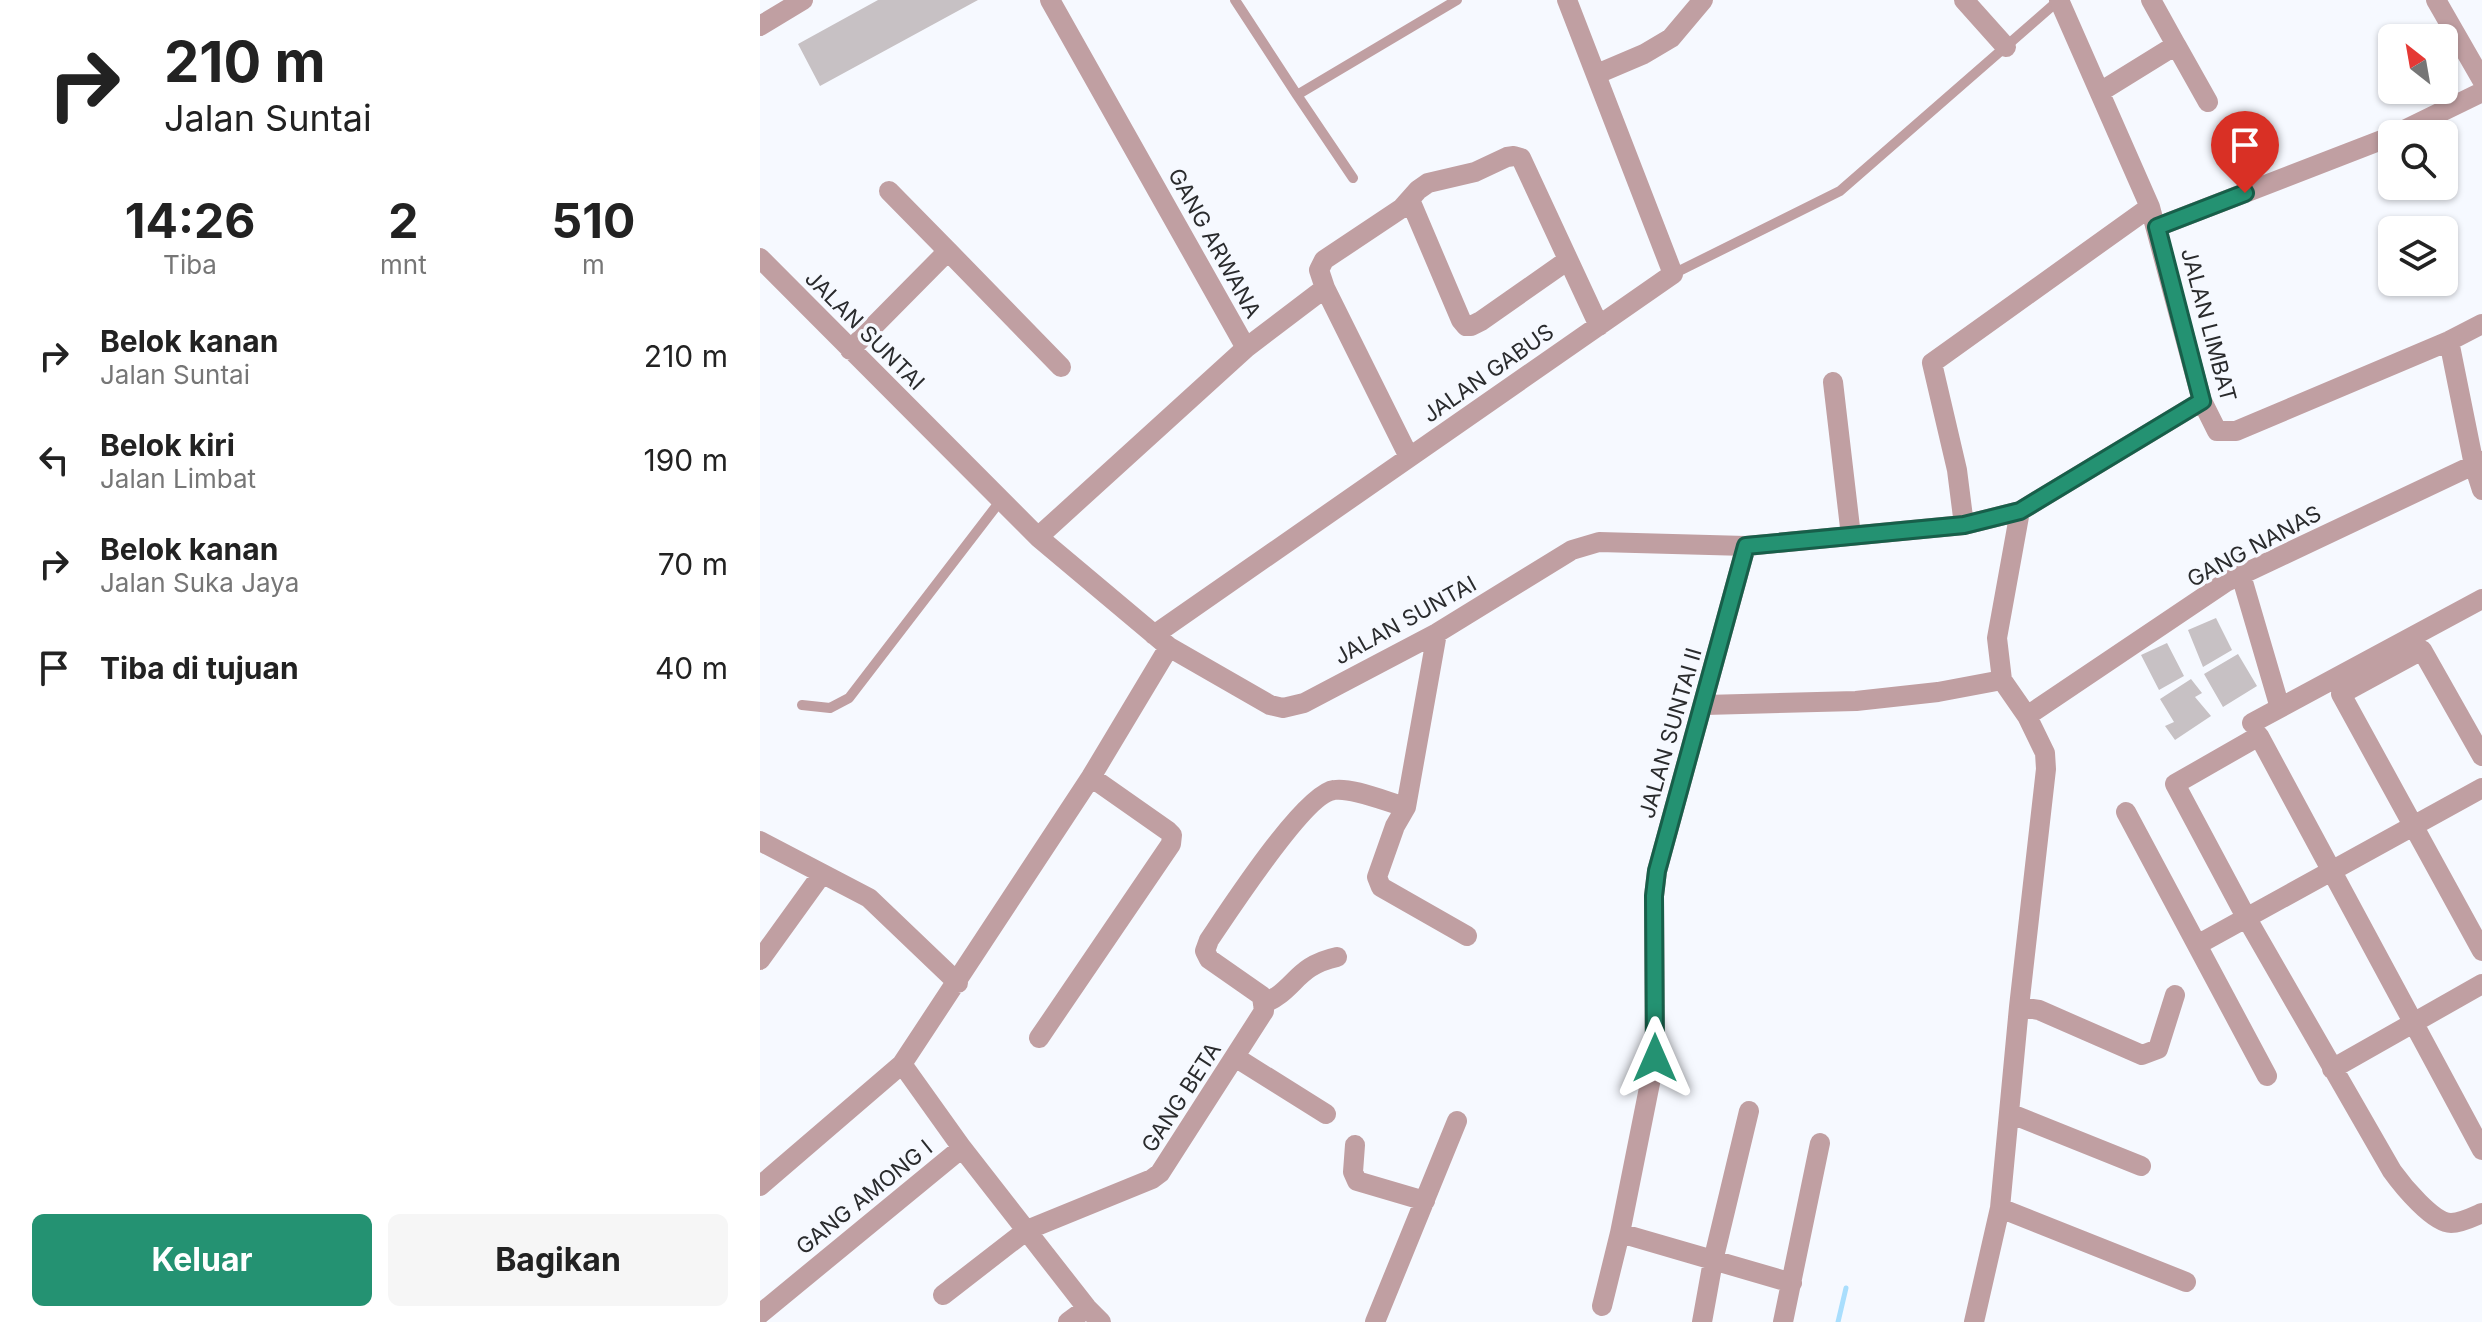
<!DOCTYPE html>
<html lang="id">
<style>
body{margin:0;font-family:Inter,sans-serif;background:#f6f6f6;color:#222;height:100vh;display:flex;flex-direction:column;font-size:30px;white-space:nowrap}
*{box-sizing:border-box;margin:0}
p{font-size:26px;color:#767676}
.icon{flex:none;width:44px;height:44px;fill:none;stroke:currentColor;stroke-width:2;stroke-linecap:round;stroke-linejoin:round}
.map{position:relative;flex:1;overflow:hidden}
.drawer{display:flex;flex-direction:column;background:#fff;width:760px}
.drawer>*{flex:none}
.banner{background:#fff;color:#222;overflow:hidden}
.needle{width:52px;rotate:329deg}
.fabs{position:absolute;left:1618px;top:24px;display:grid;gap:16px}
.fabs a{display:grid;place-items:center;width:80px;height:80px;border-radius:12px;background:#fff;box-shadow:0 2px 6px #0004;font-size:40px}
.pin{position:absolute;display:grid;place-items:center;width:68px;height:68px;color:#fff;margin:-82px -34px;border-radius:50% 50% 50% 0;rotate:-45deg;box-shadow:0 0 8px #0007}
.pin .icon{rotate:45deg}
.me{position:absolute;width:88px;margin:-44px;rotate:0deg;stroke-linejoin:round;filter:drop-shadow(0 0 6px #0008)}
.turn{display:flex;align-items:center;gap:28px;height:168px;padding:0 32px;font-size:36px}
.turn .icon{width:104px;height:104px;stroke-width:2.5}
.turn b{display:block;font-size:56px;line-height:68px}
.eta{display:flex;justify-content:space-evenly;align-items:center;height:136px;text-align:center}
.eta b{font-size:48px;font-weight:700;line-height:56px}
.cta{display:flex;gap:16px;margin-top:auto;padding:16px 32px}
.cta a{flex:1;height:92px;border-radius:12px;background:#249272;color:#fff;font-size:32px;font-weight:700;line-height:92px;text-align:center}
.cta a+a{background:#f6f6f6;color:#222}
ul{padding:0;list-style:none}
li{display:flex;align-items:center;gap:24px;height:104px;padding:0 32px}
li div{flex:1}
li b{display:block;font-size:30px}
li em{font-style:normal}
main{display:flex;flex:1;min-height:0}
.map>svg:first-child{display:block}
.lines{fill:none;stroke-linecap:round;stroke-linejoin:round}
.stream{stroke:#a9defd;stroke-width:5}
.building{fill:#c7c1c4}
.service{stroke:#c09fa2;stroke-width:10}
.minor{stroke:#c09fa2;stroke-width:20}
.route-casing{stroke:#175f4a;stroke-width:20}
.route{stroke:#249272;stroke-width:14}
.labels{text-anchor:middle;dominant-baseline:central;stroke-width:7;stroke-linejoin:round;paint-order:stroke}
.street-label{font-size:22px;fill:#2a2b2d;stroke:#f6f9ff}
</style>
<main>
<section class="drawer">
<div class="banner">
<div class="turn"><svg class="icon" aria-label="right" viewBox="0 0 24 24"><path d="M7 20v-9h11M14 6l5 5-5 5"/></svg><div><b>210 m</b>Jalan Suntai</div></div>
</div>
<div class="eta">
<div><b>14:26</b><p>Tiba</p></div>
<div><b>2</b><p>mnt</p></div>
<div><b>510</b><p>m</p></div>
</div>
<ul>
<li><svg class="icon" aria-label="right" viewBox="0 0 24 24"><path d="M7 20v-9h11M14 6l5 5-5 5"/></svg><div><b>Belok kanan</b><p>Jalan Suntai</p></div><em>210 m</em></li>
<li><svg class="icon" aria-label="left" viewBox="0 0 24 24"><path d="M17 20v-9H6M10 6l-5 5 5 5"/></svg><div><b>Belok kiri</b><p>Jalan Limbat</p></div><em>190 m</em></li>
<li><svg class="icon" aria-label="right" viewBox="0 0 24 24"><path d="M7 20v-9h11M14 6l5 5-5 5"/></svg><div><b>Belok kanan</b><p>Jalan Suka Jaya</p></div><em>70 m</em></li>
<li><svg class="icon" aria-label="arrive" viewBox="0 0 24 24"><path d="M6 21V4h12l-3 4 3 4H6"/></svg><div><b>Tiba di tujuan</b></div><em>40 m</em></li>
</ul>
<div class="cta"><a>Keluar</a><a>Bagikan</a></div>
</section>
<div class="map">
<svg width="1722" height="1322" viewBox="0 0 1722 1322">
<rect width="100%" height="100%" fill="#f6f9ff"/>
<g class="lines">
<path class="stream" d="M1078 1322 1086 1288"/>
</g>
<path class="building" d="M118 0H218L60 86 38 44Z
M1456 618 1472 650 1443 667 1428 630Z
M1407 643 1424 676 1399 690 1381 655Z
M1478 654 1497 686 1463 707 1444 674Z
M1431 679 1442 693 1435 697 1451 716 1415 740 1405 726 1414 722 1400 699Z"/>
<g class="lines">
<path class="service" d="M475 0 537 95 697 0
M537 95 593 178
M913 274 1080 191 1299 0
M42 705 70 708 89 698 241 500"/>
<path class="minor" d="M1204 0 1246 47
M1299 0 1390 207 1442 401 1457 431H1476L1689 341 1722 324
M1676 0 1722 80
M0 26 43 0
M1416 45 1448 102
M837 74 884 54 911 38 943 0
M1340 92 1416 45 1391 0
M1636 134 1722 92
M129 191 188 251
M650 200 701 320 706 326H711L721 321 808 260
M1397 227 1632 136
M0 258 278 537 409 647 510 705 523 708 544 703 677 633 812 550 839 542 986 546 1204 525 1260 511 1442 401
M1689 341 1714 465 1722 490
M486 348 565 288
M90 350 188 251 301 367
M1073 382 1091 536
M649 457 565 288 559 270 564 260 642 208 658 190 668 183 715 172 747 157 754 156 761 158 839 326
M1204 525 1197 470 1172 363 1390 207
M278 537 486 348 290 0
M986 546 897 871 894 896 895 1058 860 1233 1032 1283
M1481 575 1520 708
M677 633 646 807 635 826 617 877 621 887 707 936
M394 635 913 274 807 0
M945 705 1096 701 1178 692 1242 680
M1267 716 1466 582 1722 461
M1492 723 1722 599
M1722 756 1662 650 1581 694 1722 951
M1366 812 1507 1076
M0 841 109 898 198 983
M1437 945 1722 788
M0 960 62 874
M503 1004 502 996 449 959 445 951 449 940C468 912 545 793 574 790 592 787 627 802 646 807
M503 1004C536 990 535 966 577 957
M1259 1007 1279 1010 1382 1055 1398 1049 1415 995
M279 1038 411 844 412 835 408 831 331 777
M475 1057 566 1114
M142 1064 202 1148 327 1308 341 1322
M1572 1069 1722 984
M1249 1113 1381 1166
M595 1145 593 1172 597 1181 665 1201
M1722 1150 1499 736 1415 784 1486 917 1632 1171C1642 1185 1673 1223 1691 1223 1701 1223 1713 1217 1722 1213
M0 1186 142 1064 331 777 409 647
M1240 1208 1426 1282
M183 1295 267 1230 392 1179 400 1173 504 1011 503 1004
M842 1306 860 1233
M0 1314 202 1148
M308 1322 327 1308
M615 1322 697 1121
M942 1322 953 1261 989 1111
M1023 1322 1060 1143
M1214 1322 1240 1208 1259 1007 1286 769 1285 753 1267 716 1242 680 1237 638 1260 511"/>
</g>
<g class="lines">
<defs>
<path id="route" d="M895 1058 894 896 897 871 986 546 1204 525 1260 511 1442 401 1397 227 1485 193"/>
</defs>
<use href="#route" class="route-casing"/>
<use href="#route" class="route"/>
</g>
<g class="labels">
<g class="street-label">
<text transform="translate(455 243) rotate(61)">GANG ARWANA</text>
<text transform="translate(1449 325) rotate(75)">JALAN LIMBAT</text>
<text transform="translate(105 330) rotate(45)">JALAN SUNTAI</text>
<text transform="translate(728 373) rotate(-35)">JALAN GABUS</text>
<text transform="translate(1494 546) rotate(-28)">GANG NANAS</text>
<text transform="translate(645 620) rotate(-29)">JALAN SUNTAI</text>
<text transform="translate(910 733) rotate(-74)">JALAN SUNTAI II</text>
<text transform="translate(421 1097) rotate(-57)">GANG BETA</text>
<text transform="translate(104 1197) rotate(-39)">GANG AMONG I</text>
</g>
</g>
</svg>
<div class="fabs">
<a><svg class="needle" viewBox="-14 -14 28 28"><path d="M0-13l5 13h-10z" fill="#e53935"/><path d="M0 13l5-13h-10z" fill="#767676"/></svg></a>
<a><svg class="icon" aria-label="search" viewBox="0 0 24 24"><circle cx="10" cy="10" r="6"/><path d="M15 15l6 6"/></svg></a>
<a><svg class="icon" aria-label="layers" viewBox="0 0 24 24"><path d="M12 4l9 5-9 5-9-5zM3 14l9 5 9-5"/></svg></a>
</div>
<div class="pin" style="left:1485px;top:193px;background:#d93025"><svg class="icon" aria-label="arrive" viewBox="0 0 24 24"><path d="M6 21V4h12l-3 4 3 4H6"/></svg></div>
<svg class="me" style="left:895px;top:1058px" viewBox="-20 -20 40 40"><path d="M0-17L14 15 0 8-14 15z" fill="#249272" stroke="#fff" stroke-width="4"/></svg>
</div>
</main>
